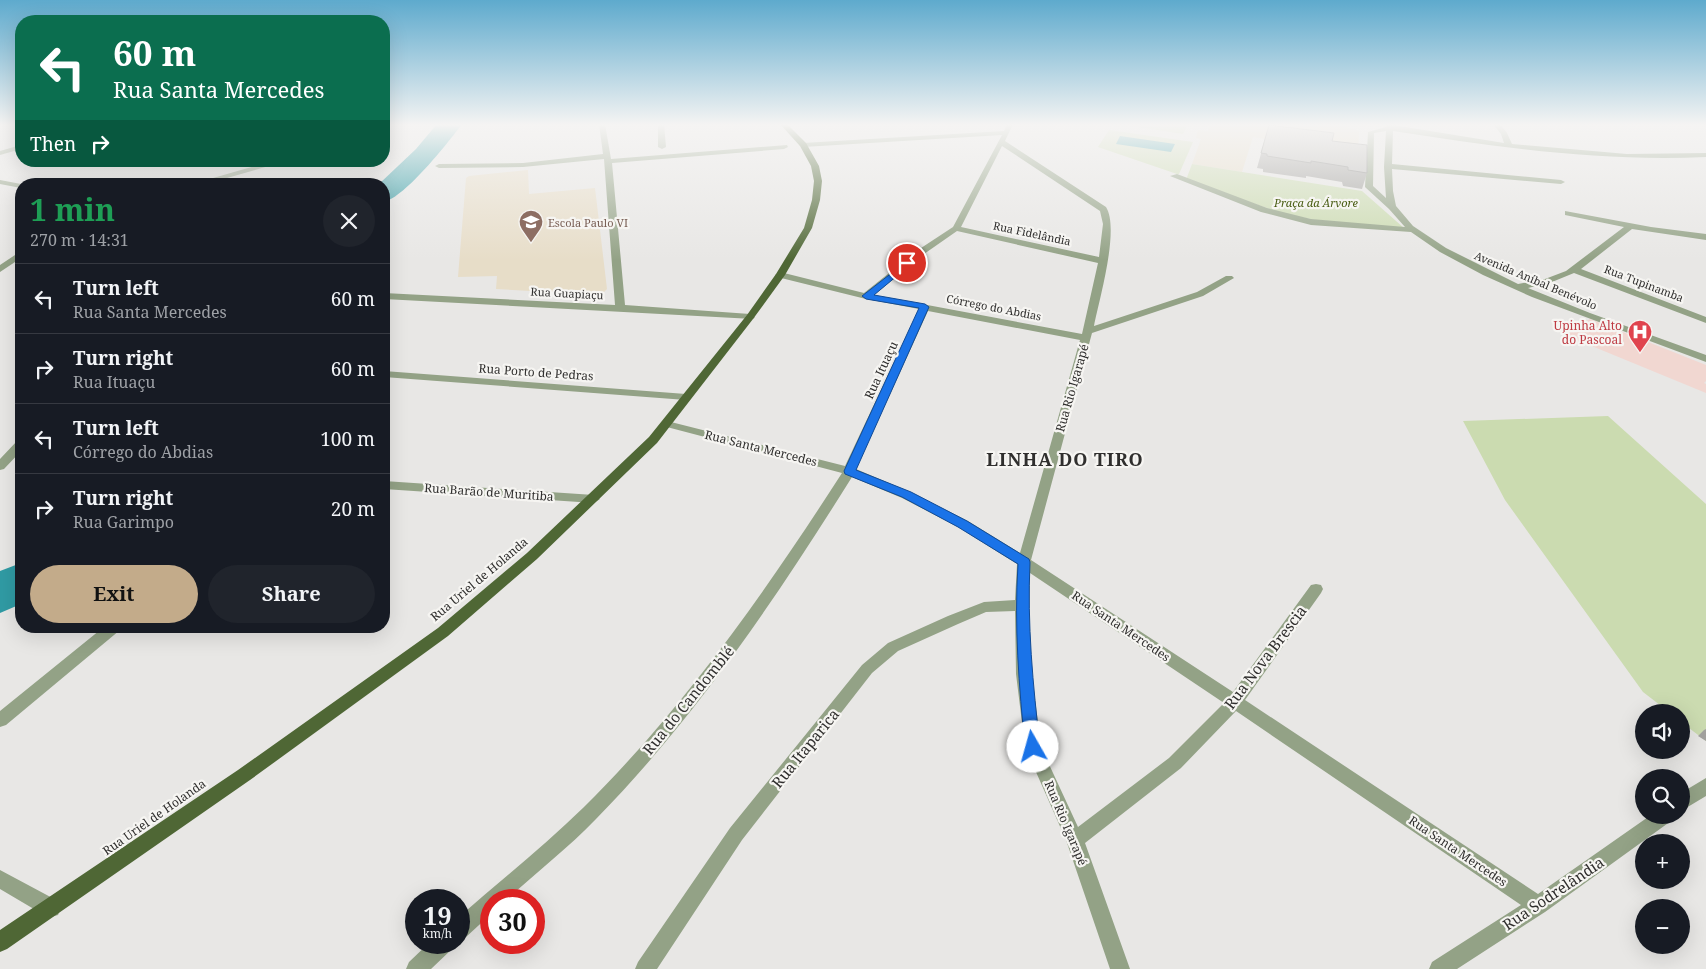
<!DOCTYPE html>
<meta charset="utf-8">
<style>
body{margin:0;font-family:"Noto Serif",serif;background:#20242c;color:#f1f3f6;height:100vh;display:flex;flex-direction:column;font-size:19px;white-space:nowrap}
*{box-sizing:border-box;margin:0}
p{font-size:16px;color:#9ea1a6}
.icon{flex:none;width:28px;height:28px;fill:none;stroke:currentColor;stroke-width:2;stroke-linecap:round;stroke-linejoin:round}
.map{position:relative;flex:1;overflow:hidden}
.details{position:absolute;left:15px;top:178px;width:375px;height:455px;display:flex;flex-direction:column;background:#171b24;border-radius:20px;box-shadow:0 5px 20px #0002}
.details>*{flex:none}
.hud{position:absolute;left:15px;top:15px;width:375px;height:152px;border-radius:20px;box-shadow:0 5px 20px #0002;background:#0b6e4f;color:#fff;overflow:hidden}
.fabs{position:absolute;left:1635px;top:704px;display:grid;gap:10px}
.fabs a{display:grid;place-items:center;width:55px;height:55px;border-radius:50%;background:#171b24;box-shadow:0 5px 20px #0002;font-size:25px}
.speed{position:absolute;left:405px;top:889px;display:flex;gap:10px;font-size:25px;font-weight:700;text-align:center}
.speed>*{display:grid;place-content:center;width:65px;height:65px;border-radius:50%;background:#171b24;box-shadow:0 5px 20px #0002;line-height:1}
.speed small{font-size:12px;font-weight:400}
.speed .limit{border:8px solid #d22;background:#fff;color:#111}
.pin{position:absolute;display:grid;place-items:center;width:42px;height:42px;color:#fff;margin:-21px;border:2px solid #fff;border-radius:50%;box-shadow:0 1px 5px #0007}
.me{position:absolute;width:55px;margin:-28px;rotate:353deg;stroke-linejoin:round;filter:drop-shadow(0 0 4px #0008)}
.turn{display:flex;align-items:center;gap:18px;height:105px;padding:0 15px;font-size:22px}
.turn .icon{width:65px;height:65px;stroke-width:2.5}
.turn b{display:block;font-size:35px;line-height:42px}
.then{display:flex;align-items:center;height:48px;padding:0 15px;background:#0003;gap:10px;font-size:19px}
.round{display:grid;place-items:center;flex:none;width:52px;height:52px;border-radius:26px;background:#20242c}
.head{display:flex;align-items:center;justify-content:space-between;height:85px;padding:0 15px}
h1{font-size:30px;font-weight:700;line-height:38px;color:#1e9e55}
.button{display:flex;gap:10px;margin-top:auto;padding:10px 15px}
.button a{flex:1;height:58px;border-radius:30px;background:#c3ab8a;color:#111;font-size:20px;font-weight:700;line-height:58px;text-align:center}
.button a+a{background:#20242c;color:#f1f3f6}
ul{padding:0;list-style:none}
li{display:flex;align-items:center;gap:15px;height:70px;padding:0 15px;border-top:1px solid #363941}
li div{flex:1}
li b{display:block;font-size:19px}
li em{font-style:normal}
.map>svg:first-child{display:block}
.education{fill:#e7ddc8}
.medical{fill:#f1d7d1}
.green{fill:#cbdbb0}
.water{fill:#309ba4}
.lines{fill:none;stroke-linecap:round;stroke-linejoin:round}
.river{fill:#309ba4;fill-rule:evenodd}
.minor{fill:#93a286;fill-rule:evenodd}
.major{fill:#4f6735;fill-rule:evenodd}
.wall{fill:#a3a29f}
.building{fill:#bdbcb9;stroke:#848482}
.route{fill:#1a73e8;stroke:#114b97}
.labels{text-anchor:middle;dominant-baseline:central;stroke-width:4.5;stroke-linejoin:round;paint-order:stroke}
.far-park-label{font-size:11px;font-style:italic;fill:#485c12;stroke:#f6f5f2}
.far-education-label{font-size:11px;fill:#785e54;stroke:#f6f5f2;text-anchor:start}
.far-street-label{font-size:11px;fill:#302f2e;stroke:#f6f5f2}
.health-label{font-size:12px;fill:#be3a42;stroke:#f6f5f2;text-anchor:end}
.street-label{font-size:12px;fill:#302f2e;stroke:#f6f5f2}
.near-street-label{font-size:15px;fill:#302f2e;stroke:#f6f5f2}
.district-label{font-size:18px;font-weight:bold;letter-spacing:1px;fill:#302f2e;stroke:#f6f5f2}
</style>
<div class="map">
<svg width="1706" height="969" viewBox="0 0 1706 969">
<rect width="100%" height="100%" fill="#e8e7e5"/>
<path class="education" d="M1211 124 1346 127 1359 131 1358 152 1253 137 1242 172 1192 164 1201 139 1196 138 1198 130 1208 131Z
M528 170 529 194 595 188 607 289 601 295 496 289 497 276 458 277 466 178 469 176Z"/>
<path class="medical" d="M1590 319 1706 365V381L1704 383 1706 384V393L1565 335Z"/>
<path class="green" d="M1119 124H1188L1183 134Z
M1109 130 1193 142 1179 174H1177L1098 147Z
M1192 164 1362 191 1404 228 1316 220 1281 213 1186 180Z
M1608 416 1706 504V741L1681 722V712H1669L1643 692 1505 500 1463 421Z"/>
<path class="water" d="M1120 136 1175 144 1171 152 1116 144Z"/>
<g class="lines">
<path class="river" d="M437 124H462C448 143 405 197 384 202V184H379L416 149Z
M21 563V604L0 613V571Z"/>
<path class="minor" d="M599 124H605L611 159 787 145 788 147 784 149 612 163 625 305 750 314 755 317 753 319 384 299V293L615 305 604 159 523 167 439 168 435 166 439 164 523 163 603 154Z
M658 124H664L666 147 662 149 658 147Z
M1007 124H1013L1005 141 1106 207C1120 229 1099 300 1094 326L1197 292 1226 276H1232L1234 278 1203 296 1092 333 1031 560 1233 692 1311 585 1316 584 1321 585 1323 589 1321 593 1245 700 1538 894 1651 815H1674L1671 821 1545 912 1457 969H1429L1432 962 1521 905 1236 711 1181 768 1085 843 1130 969H1110L1066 840 1025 747 1016 674 1015 611 986 612 958 624 898 651 872 673 742 840 657 969H635L638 962 730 828 862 665 888 643 948 616 984 602 1015 600 1017 564 958 527 902 498 852 477C777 597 696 717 596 819 568 848 536 873 506 900H491V914L466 937 459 940V917C500 881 544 846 584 807 684 708 766 591 842 473L663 426 661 424 667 421 845 466 919 309 866 299 777 277 775 275 780 272 864 293 918 250 953 227 1002 135 803 147 799 145 803 143 1004 131ZM1002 146 1100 211 1103 224 1099 257 961 227ZM957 231 1098 263 1082 334 874 295 924 254ZM928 311 1080 340 1020 553 968 521 910 492 856 469ZM1030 573 1224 703 1169 758 1078 827 1041 747 1032 674 1029 606Z
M1387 124 1504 143 1501 134 1493 124H1500L1507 133 1512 144 1627 154 1706 153V157C1600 162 1497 147 1393 131L1392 164 1561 180 1565 182 1561 184 1392 169 1393 191 1396 206 1413 226 1446 248 1518 284 1545 279 1566 271 1624 227 1565 215V211L1651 227 1706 234V240L1632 229 1581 269 1706 317V323L1574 273 1552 282 1528 288 1590 313 1706 355V362L1532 297 1483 275 1440 252 1411 232 1311 225 1261 212 1170 176 1177 174 1267 208 1311 219 1405 227 1389 209 1365 187 1368 132 1386 127ZM1386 131 1384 167 1386 198 1373 186 1374 133Z
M21 145V149L0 155V151Z
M273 161H286L206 184H192Z
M0 180 21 184V188L0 184Z
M21 251V258L0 272V265Z
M384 371 686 394 692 397 686 400 384 377Z
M21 440V451L4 469 0 470V459L17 441Z
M384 481 594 495 600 499 594 503 384 489Z
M105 626H122L120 630 6 725 0 727V711Z
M1706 778V796L1681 811V793Z
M0 870 58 901 61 908 58 915 51 917 44 915 0 889Z
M430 942H455L452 949 431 969H406L409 962Z"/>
<path class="major" d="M780 124H787L806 143 819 166 822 181 820 200 812 228 785 275 753 319 657 443 537 559 448 636 250 780 7 949 0 952V930L238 770 438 628 527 553 649 437 747 315 776 274 804 228 812 200 814 181 811 166 800 146Z"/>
</g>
<path class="wall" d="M1269 125 1367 173 1362 189 1343 186 1342 182 1306 176V178L1263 172V169L1257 168Z
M1706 729V741L1698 736 1704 730Z"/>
<path class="building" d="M1269 125 1334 133 1332 141 1367 145V173L1348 170V167L1311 161V163L1267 156V154L1261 153Z"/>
<linearGradient id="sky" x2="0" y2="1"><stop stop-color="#5eaacd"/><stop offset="0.48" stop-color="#f5f4f3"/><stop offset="1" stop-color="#f5f4f3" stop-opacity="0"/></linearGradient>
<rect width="1706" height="260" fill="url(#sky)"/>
<path class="route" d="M907 261 911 263 910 265 874 295 925 304 929 307 856 470 911 492 967 521 1029 559 1030 562C1027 624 1033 685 1040 747L1038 752 1033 754 1027 752 1025 747C1019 686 1014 626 1018 564L958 527 902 497 845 474 844 471 919 308 866 299 862 296Z"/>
<defs>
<symbol id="school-pin" viewBox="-11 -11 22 30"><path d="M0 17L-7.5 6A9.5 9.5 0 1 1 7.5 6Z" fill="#8d6e63" stroke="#f6f5f2"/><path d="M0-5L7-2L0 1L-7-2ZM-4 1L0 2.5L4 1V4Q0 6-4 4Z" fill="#fff"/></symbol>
<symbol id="hospital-pin" viewBox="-11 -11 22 30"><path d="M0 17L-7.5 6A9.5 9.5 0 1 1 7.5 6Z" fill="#e0444e" stroke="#f6f5f2"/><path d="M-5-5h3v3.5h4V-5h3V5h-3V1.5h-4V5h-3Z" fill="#fff"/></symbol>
</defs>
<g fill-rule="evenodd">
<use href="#school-pin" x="517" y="208" width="28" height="38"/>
<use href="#hospital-pin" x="1626" y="318" width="28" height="38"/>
</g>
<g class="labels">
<g class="far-park-label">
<text x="1316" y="202">Praça da Árvore</text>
</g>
<g class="far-education-label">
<text x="548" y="222">Escola Paulo VI</text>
</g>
<g class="far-street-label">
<text transform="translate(1032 233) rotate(12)">Rua Fidelândia</text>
<text transform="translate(1536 280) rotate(23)">Avenida Aníbal Benévolo</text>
<text transform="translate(1644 283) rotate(21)">Rua Tupinamba</text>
<text transform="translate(567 293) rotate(3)">Rua Guapiaçu</text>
<text transform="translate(994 307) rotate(11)">Córrego do Abdias</text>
</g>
<g class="health-label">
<text x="1622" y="325">Upinha Alto<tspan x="1622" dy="14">do Pascoal</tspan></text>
</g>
<g class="street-label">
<text transform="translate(881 370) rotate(-65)">Rua Ituaçu</text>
<text transform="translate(536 372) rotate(4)">Rua Porto de Pedras</text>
<text transform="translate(1072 388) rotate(-74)">Rua Rio Igarapé</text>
<text transform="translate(761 448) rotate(14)">Rua Santa Mercedes</text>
<text transform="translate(489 492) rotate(4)">Rua Barão de Muritiba</text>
<text transform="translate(479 579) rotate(-40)">Rua Uriel de Holanda</text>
<text transform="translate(1121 626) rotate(34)">Rua Santa Mercedes</text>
<text transform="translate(154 817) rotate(-35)">Rua Uriel de Holanda</text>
<text transform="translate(1066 823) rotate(67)">Rua Rio Igarapé</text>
<text transform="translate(1458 851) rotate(34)">Rua Santa Mercedes</text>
</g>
<g class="near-street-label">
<text transform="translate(1265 657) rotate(-53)">Rua Nova Brescia</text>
<text transform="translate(688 700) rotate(-51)">Rua do Candomblé</text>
<text transform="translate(805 748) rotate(-51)">Rua Itaparica</text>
<text transform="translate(1553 893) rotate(-34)">Rua Sodrelândia</text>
</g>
<g class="district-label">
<text x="1065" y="459">LINHA DO TIRO</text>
</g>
</g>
</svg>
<div class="fabs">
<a><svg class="icon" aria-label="sound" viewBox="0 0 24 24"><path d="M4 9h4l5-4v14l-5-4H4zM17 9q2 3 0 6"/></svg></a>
<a><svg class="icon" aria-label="search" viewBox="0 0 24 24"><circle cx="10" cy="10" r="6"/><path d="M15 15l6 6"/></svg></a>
<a>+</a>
<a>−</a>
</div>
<div class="speed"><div>19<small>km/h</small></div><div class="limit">30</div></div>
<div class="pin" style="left:907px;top:263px;background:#d93025"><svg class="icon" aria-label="arrive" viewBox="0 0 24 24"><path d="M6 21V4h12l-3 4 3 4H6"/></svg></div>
<svg class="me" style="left:1033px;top:747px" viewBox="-20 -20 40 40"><circle r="19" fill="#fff"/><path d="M0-13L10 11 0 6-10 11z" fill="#1a73e8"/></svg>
<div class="hud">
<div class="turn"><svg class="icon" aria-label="left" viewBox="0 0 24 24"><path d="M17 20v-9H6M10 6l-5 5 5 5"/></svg><div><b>60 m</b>Rua Santa Mercedes</div></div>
<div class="then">Then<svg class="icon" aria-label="right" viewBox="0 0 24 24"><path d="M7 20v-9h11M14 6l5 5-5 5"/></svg></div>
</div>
<section class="details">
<div class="head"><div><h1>1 min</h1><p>270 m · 14:31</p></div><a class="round"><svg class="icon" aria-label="close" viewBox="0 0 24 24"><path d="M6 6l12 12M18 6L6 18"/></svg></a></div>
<ul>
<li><svg class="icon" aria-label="left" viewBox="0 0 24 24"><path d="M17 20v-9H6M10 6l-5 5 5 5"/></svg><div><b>Turn left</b><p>Rua Santa Mercedes</p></div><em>60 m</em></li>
<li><svg class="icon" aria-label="right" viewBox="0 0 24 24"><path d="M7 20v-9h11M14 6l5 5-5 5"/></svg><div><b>Turn right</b><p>Rua Ituaçu</p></div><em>60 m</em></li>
<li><svg class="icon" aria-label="left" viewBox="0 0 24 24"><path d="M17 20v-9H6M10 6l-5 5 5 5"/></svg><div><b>Turn left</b><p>Córrego do Abdias</p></div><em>100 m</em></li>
<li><svg class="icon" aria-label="right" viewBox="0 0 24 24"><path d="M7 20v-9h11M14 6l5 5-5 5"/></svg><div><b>Turn right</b><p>Rua Garimpo</p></div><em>20 m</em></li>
</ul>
<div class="button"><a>Exit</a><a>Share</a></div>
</section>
</div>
